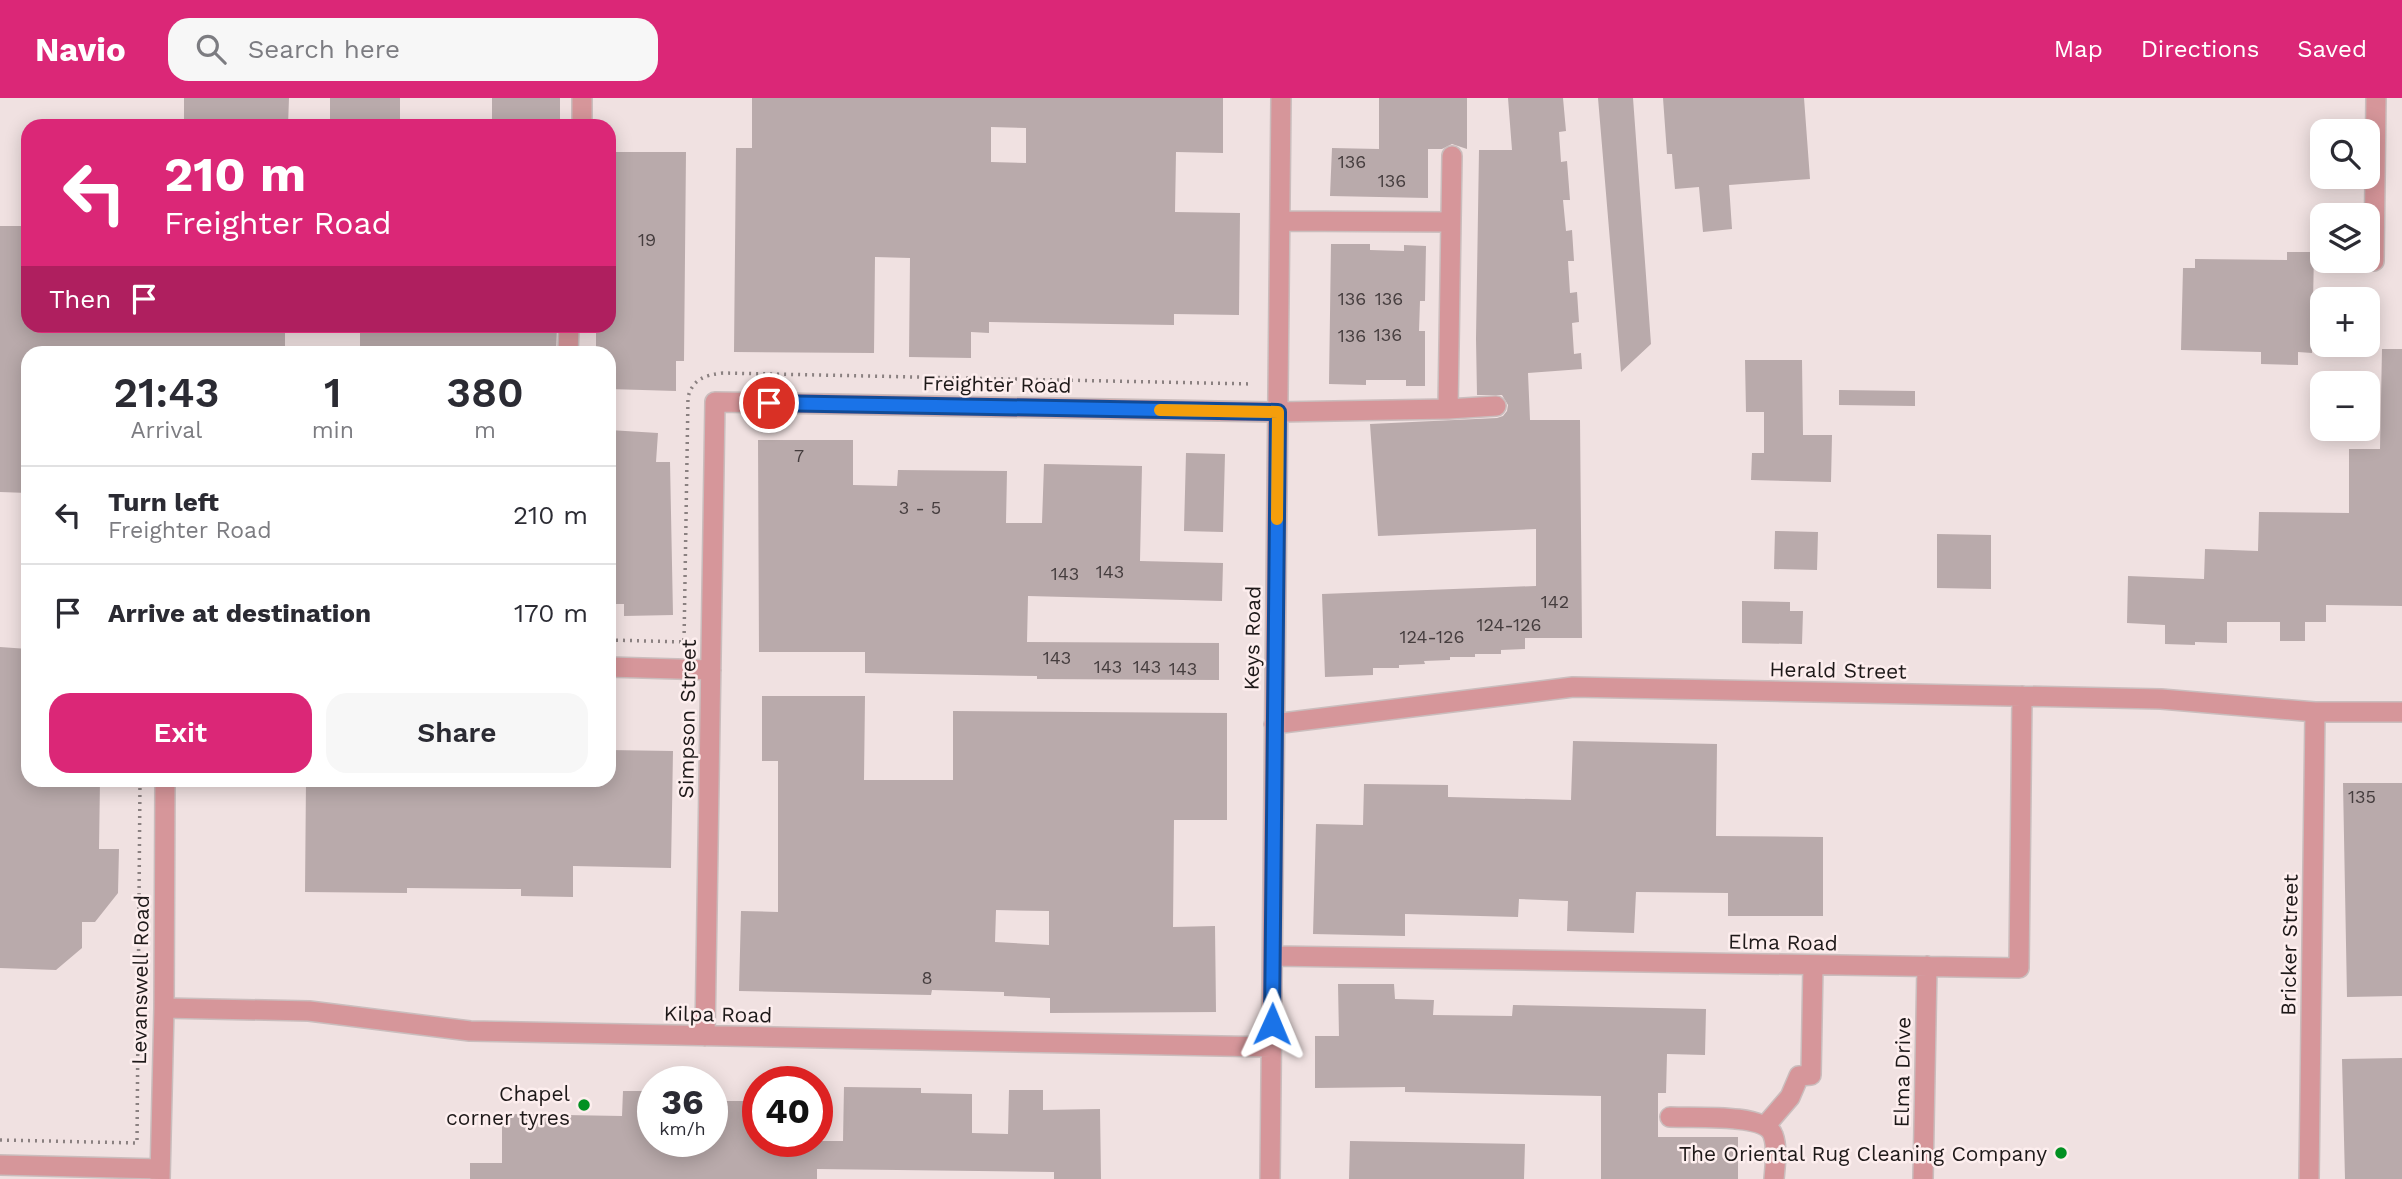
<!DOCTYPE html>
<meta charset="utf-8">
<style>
body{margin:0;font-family:"Work Sans",sans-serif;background:#f7f7f7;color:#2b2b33;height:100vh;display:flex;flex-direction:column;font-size:26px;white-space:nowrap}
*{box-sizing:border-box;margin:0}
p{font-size:23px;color:#7c7c81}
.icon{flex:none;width:38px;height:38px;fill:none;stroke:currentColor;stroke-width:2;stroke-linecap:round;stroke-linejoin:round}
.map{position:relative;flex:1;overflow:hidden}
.sheet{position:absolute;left:21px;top:248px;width:595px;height:441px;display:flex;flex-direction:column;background:#fff;border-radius:21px;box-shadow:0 4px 18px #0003}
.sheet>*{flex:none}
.banner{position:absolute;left:21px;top:21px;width:595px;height:214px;border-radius:21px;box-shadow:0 4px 18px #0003;background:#db2777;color:#fff;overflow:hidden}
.controls{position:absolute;left:2310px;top:21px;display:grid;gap:14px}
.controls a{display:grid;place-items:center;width:70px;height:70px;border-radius:14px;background:#fff;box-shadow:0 4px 18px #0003;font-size:35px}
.speed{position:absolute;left:637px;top:968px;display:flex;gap:14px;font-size:35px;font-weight:700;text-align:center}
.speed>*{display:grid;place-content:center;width:91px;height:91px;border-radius:50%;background:#fff;box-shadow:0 4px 18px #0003;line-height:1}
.speed small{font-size:18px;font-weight:400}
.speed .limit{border:10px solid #d22;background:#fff;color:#111}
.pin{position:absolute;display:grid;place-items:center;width:60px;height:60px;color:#fff;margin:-30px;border:4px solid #fff;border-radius:50%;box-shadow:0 2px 7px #0007}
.me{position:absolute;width:77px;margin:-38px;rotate:1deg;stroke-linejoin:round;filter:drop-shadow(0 0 5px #0008)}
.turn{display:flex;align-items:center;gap:24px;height:147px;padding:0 28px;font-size:32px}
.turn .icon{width:91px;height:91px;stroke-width:2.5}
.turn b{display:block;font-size:49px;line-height:60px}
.then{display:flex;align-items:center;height:66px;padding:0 28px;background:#0003;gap:14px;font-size:26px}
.eta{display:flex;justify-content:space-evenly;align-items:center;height:119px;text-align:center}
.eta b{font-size:42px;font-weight:600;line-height:49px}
.action{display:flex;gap:14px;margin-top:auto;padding:14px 28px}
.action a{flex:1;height:80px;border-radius:21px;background:#db2777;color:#fff;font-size:28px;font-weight:600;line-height:80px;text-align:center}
.action a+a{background:#f7f7f7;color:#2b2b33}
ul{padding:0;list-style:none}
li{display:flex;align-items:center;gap:21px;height:98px;padding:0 28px;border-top:2px solid #e1e1e2}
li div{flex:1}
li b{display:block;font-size:26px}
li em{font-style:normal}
header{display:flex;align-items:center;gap:42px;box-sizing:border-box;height:98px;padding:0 35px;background:#db2777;color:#fff}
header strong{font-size:33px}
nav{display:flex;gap:38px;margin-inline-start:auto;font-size:24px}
.search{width:490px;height:63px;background:#f7f7f7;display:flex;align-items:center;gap:18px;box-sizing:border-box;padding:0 24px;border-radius:21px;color:#7c7c81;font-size:26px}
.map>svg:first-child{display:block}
.building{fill:#b9aaab;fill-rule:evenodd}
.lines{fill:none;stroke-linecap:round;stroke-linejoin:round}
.minor-casing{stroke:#cabdbd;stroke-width:22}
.path{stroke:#8a8080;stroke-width:3.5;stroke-dasharray:2 5;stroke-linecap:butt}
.minor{stroke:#d6969a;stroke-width:19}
.route-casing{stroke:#114b97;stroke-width:18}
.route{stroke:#1a73e8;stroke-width:12}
.slow{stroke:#f59e0b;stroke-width:12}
.poi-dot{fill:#029022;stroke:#fdeeee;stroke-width:2.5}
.labels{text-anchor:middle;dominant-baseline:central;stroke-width:5;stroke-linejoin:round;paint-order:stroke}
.number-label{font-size:18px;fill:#453d3e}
.street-label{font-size:21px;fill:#1e1919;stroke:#fdeeee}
.poi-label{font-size:21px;fill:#1e1919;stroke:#fdeeee;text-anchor:end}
</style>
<header>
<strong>Navio</strong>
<div class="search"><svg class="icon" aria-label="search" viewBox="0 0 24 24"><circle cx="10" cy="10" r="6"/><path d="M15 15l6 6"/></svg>Search here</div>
<nav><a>Map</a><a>Directions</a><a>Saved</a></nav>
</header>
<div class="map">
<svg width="2402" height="1081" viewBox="0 0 2402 1081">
<rect width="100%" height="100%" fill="#f0e1e1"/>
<path class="building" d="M184 0H289L288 28H184Z
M330 0H400V28H330Z
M492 0H560V28H492Z
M752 0H1223V55L1176 54 1175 114 1240 115 1239 217 1174 216V227L989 224V235L971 234V260L909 259 910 160 875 159 874 255 734 254 736 50H752ZM991 29 1026 30V65L991 64Z
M1379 0H1467V51L1452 46 1442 51H1428V100L1330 98 1332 50 1379 51Z
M1508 0H1563L1566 33 1559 34 1561 64 1567 63 1570 102H1563L1566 133 1572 132 1574 163H1568L1570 195 1577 194 1579 224 1572 225 1574 256 1581 255 1582 271 1528 275 1530 322H1580L1582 540H1525V551L1501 552V556H1475V559H1450V562L1424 563 1425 566 1399 567V570H1373V577L1325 579 1322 496 1536 488V431L1378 438 1370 326 1497 320 1503 318 1507 313 1508 307 1502 297H1477L1476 241 1479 52H1512Z
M1598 0H1633L1651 246 1621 274Z
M1663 0H1804L1810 81 1729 87 1732 131 1703 134 1699 89 1675 91 1672 56H1667Z
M609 54H686L684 263H676V293L609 291V256H596V228H609Z
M0 128H28V228H285V256H28V395L0 394Z
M1331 146H1370V152L1404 153V147L1426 148 1425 203H1420L1419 233H1425V288H1406V282H1366V287L1329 286Z
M2287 154H2314L2312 255 2298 254V267L2261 266V254L2181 252 2183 170H2195V161L2287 162Z
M360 228H557L556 256H360Z
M2382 251H2402V508L2326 507V524H2305V543H2280V524H2227V545L2195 544V547L2165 546V527L2127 525 2128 478 2204 481 2205 451 2258 453 2259 414 2349 415V351H2380Z
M1745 262H1802L1803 337H1832L1831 384 1751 382 1752 355H1764V314H1746Z
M1839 292 1915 293V308L1839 307Z
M609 332 658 335 656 364H670L673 517 624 518V506H609Z
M758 342H853V387L897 388 898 372 1007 373 1006 425H1042L1044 366 1142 368 1140 463 1223 465 1222 503 1028 498 1027 544 1219 545V582L1037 581V578L865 575V554H759Z
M1186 355 1225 356 1223 434 1184 433Z
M1775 433 1818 434 1817 472 1774 471Z
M1937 436 1991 437V491L1937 490Z
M1742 503 1790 504V513H1803L1802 546 1742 545Z
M0 549 28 551V682H100L99 751H119L118 795 95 824H82V850L56 872 0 870Z
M762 598H865L864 682H953V613L1227 615V722H1174L1173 829 1215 828 1216 914 1050 915V900L1004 898V894L932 892 931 897 739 893 741 813 778 814V663H762ZM996 812 1049 813V847L995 844Z
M1573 643 1717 646 1716 738 1823 739V818H1728V795L1636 794 1634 835 1567 833 1568 803 1519 801 1518 819 1405 816V838L1313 836 1316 726 1363 727 1364 686 1448 687V699L1571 702Z
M609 652 673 653 671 770 573 768V799L521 798V791L407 790V795L305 794 306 682H609Z
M2343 685H2402V898L2347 899Z
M1338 886H1394L1395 901 1434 902 1433 917 1512 918 1513 907 1706 911 1705 957 1667 956 1666 995H1658V1039H1738V1081H1601V998L1405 994V989L1315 990V938H1339Z
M2402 960V1081H2345L2342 961Z
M844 989 921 990V995L972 996V1035L1008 1036 1009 992H1043V1012L1100 1011 1101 1081H1054V1074L817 1071V1081H470V1065H502V1016L622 1018 623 993H653V1043H712V1003H758V1043H843Z
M1350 1043 1525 1046 1524 1081H1349Z"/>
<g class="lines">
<defs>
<path id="minor" d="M582 28V0
M1280 123 1451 124
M2374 163 2376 0
M568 256 569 228
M1448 311 1452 58
M609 569 711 572
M1274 626 1573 589 2161 601 2315 614H2402
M1274 858 2019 870 2022 598
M164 910 309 913 470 933 1272 949
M705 938 715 304 1278 314 1448 311 1496 308
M1670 1019C1692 1020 1766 1015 1773 1037 1778 1050 1775 1068 1774 1081
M1766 1027 1790 999 1799 978 1811 977 1813 867
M0 1067 160 1071
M160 1081 164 910 165 682
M1270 1081 1281 0
M1923 1081 1927 868
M2309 1081 2315 614"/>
</defs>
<use href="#minor" class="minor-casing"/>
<path class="path" d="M609 542 684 544 688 299C693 281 705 277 723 275L1253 286
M0 1042 137 1045 140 682"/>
<use href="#minor" class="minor"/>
</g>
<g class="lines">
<defs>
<path id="route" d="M769 305 1278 314 1272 926"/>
</defs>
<use href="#route" class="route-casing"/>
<use href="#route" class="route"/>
<path class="slow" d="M1160 312 1278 314 1277 421"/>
</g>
<g class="poi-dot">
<circle cx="584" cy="1007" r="7"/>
<circle cx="2061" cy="1055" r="7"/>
</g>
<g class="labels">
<g class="number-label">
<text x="1352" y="63">136</text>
<text x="1392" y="82">136</text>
<text x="647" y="141">19</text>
<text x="1352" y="200">136</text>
<text x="1389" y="200">136</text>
<text x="1388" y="236">136</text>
<text x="1352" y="237">136</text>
<text x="799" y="357">7</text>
<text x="920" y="409">3 - 5</text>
<text x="1110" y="473">143</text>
<text x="1065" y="475">143</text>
<text x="1555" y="503">142</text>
<text x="1509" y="526">124-126</text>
<text x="1432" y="538">124-126</text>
<text x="1057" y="559">143</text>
<text x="1108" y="568">143</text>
<text x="1147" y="568">143</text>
<text x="1183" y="570">143</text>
<text x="2362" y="698">135</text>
<text x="927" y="879">8</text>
</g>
<g class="street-label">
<text transform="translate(997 286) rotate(1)">Freighter Road</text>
<text transform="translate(1252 540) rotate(-89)">Keys Road</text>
<text transform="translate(1838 572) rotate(1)">Herald Street</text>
<text transform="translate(687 621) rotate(-89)">Simpson Street</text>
<text transform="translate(1783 844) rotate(1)">Elma Road</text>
<text transform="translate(2289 847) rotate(-89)">Bricker Street</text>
<text transform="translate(140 882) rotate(-89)">Levanswell Road</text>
<text transform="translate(718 916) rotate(1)">Kilpa Road</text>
<text transform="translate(1902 974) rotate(-89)">Elma Drive</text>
</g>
<g class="poi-label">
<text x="570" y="995">Chapel<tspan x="570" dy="24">corner tyres</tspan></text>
<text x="2047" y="1055">The Oriental Rug Cleaning Company</text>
</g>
</g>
</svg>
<div class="controls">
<a><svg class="icon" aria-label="search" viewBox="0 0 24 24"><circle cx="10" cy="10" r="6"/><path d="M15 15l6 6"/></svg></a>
<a><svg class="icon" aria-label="layers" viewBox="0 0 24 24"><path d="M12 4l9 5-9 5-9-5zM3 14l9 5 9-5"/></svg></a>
<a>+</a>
<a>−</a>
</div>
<div class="speed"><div>36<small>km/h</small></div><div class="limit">40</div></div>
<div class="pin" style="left:769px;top:305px;background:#d93025"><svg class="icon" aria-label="arrive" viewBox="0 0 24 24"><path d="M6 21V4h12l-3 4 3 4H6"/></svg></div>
<svg class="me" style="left:1272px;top:926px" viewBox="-20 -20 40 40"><path d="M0-17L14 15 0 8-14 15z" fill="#1a73e8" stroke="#fff" stroke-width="4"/></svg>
<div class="banner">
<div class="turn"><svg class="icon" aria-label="left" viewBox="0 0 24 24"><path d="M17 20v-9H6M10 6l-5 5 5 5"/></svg><div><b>210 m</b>Freighter Road</div></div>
<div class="then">Then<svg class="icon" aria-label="arrive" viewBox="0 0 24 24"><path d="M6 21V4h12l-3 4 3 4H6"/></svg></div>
</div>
<section class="sheet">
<div class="eta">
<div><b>21:43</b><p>Arrival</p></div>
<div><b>1</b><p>min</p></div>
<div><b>380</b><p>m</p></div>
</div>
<ul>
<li><svg class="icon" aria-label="left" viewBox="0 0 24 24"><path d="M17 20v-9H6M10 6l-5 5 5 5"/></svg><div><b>Turn left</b><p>Freighter Road</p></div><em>210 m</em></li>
<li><svg class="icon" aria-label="arrive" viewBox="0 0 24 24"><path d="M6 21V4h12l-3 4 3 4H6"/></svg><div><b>Arrive at destination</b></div><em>170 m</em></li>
</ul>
<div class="action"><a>Exit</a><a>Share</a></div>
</section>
</div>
